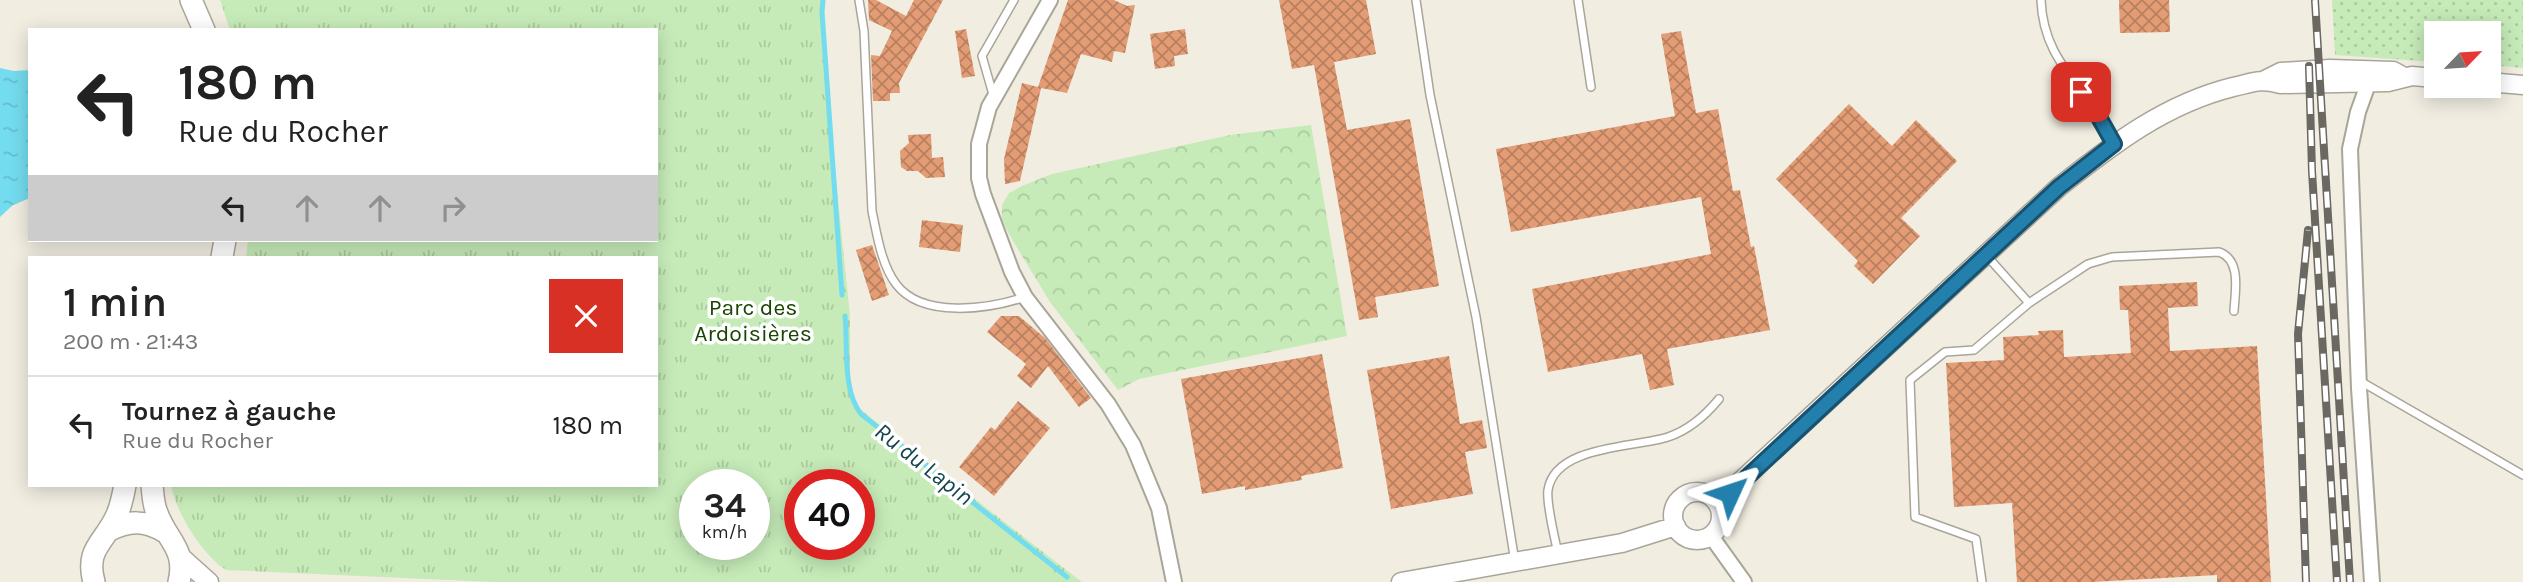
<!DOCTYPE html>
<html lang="fr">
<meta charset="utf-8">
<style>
body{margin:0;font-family:Karla,sans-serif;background:#f2f2f2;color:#222;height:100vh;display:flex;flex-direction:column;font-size:26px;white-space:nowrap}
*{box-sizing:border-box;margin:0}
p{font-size:23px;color:#767676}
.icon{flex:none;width:38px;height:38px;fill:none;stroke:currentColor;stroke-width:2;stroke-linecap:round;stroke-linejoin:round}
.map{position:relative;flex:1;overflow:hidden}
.sheet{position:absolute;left:28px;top:256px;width:630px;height:231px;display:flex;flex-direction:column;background:#fff;border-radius:0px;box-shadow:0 4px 18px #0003}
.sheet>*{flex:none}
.guide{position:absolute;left:28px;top:28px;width:630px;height:214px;border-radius:0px;box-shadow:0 4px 18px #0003;background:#fff;color:#222;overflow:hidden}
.needle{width:46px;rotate:65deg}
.tools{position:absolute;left:2424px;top:21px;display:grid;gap:14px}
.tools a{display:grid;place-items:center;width:77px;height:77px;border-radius:0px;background:#fff;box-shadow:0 4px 18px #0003;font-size:35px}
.speed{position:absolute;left:679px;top:469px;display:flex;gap:14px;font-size:35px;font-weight:700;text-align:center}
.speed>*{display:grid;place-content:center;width:91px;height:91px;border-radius:50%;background:#fff;box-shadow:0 4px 18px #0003;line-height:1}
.speed small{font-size:18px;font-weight:400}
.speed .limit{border:10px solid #d22;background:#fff;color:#111}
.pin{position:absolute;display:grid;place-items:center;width:60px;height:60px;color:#fff;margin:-30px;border-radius:14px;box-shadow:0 4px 10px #0006}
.me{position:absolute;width:77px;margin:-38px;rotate:48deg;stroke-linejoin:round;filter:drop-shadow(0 0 5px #0008)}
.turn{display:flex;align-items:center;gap:24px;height:147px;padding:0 35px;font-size:32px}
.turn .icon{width:91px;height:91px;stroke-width:2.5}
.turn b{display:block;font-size:49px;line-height:60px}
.lanes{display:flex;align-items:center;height:66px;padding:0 35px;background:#0003;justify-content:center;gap:35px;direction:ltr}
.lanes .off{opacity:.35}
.round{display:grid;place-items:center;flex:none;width:74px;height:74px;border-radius:0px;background:#f2f2f2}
.overview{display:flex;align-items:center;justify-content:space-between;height:119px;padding:0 35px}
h1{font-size:42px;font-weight:600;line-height:52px}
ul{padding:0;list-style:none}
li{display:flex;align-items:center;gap:21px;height:98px;padding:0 35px;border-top:2px solid #e0e0e0}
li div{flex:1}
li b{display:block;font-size:26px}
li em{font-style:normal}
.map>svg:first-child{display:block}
.grass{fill:url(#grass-dots)}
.forest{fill:url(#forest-crowns)}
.park{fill:url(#park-tufts);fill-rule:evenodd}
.water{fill:url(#water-ripples)}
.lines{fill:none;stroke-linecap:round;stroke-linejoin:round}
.stream{stroke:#73dcee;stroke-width:5}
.building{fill:url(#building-cross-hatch)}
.service-casing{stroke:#a9a599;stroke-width:10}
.minor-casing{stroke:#a9a599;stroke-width:18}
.tertiary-casing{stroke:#a9a599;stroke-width:21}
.secondary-casing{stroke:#a9a599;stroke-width:24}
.service{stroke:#fff;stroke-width:7}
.minor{stroke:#fff;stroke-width:14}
.tertiary{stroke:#fff;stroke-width:18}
.secondary{stroke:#fff;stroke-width:21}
.rail-casing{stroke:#6a6861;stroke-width:8}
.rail{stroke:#fff;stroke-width:5;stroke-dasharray:16;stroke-linecap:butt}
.route-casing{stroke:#175370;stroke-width:18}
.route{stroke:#237fac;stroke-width:12}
.labels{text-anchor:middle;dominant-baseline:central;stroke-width:7;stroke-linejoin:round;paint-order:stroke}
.park-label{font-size:23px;fill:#1a4502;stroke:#fff}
.water-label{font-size:24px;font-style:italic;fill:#15454d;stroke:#fff}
</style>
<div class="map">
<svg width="2523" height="582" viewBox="0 0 2523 582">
<defs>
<pattern id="grass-dots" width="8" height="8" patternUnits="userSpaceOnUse" patternTransform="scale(1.75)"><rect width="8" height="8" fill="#c6ebb8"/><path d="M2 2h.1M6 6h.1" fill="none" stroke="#abca9e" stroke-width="1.8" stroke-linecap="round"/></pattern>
<pattern id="forest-crowns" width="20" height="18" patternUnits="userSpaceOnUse" patternTransform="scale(1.75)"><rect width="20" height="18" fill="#c6ebb8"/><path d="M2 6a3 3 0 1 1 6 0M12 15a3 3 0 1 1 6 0" fill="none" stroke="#abca9e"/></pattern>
<pattern id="park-tufts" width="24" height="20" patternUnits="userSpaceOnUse" patternTransform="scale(1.75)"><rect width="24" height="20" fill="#c6ebb8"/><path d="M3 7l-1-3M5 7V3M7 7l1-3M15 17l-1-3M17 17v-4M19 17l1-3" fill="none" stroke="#abca9e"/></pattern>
<pattern id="water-ripples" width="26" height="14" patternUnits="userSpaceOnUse" patternTransform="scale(1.75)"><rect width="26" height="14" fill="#73dcee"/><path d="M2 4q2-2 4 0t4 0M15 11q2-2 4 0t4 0" fill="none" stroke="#64bdcc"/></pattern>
<pattern id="building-cross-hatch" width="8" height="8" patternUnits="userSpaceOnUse" patternTransform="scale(1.75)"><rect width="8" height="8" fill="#e39c74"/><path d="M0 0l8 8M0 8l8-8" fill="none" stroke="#b98060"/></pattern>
</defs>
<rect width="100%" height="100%" fill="#f1ede1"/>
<path class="grass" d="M2332 0H2523V68L2489 65 2488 33H2436V62L2335 55Z"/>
<path class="forest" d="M1311 125 1347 336 1139 379 1118 390 1050 302 1010 236 1002 220V205L1009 193 1022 186 1052 174 1230 135Z"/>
<path class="park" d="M220 0H821L835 170 850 316V396L859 408 892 435 1082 582H493L226 570C202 554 176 513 171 485H656V257H246L248 240H656V30H230ZM695 485H754V544H695ZM800 485H859V544H800Z"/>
<path class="water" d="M0 68 14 71 30 70V198L13 205 0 217Z"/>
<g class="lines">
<path class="stream" d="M823 0 822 12 842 295
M845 316C848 345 842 391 861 414L1067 577"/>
</g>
<path class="building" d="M868 0H876L906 16 914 0H943L899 83 900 93H890V101H873L871 55 880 56 892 31 869 20Z
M1068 0H1114L1127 6 1135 5 1125 53 1114 51 1112 62 1081 54 1067 93 1041 88 1020 181 1005 184 1004 159 1022 83 1038 87Z
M1279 0H1366L1376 54 1334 62 1347 130 1410 119 1439 286 1375 297 1378 317 1359 320 1314 65 1292 69Z
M2119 0H2169L2170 32 2120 33Z
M966 29 975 76 962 78 955 31Z
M1185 29 1188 54 1174 56 1175 66 1155 69 1150 34Z
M1681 31 1696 113 1718 109 1733 191 1740 190 1751 247 1754 246 1770 330 1667 349 1674 385 1650 390 1642 354 1548 372 1532 289 1711 254 1701 197 1511 232 1496 149 1675 116 1661 34Z
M1849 104 1892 146 1916 120 1957 161 1901 218 1920 236 1873 284 1854 266 1858 261 1776 179Z
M931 134 932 158 943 157 945 177 926 178 918 171H907L901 167 900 151 909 143 908 135Z
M922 220 963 225 960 252 919 247Z
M872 245 889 295 872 301 856 250Z
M2197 282 2198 306 2168 308 2170 351 2257 346 2271 582H2217V575L2093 582H2017L2012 503 1954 507 1946 363 2004 360 2003 337 2039 335 2038 331 2063 330 2064 357 2131 353 2128 310H2120L2119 286Z
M1001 316H1019L1045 338 1091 398 1079 407 1048 366 1031 388 1017 376 1026 364 987 332Z
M1322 354 1343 468 1301 476 1302 480 1245 490V486L1202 494 1181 379Z
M1449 356 1460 424 1482 420 1487 448 1465 452 1473 494 1391 509 1367 370Z
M1018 401 1050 428 994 496 959 467 991 427 995 430Z"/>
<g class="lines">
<defs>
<path id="service" d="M859 0 864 31 872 211C877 234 881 264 896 284 922 319 989 309 1025 297
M1416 0 1430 95 1476 317 1515 562
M1578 0 1591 87
M2041 0C2043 49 2068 72 2095 110 2102 120 2106 133 2113 143
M994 98 982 56 1014 0
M1986 255 2029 303
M2360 381 2523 475
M1558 554C1555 538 1546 504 1548 490 1555 445 1634 448 1668 437 1689 430 1705 416 1719 399
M1982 582 1976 539 1915 517 1910 380 1945 352 1974 350 2029 303 2088 264 2112 257 2219 252C2242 260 2235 292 2234 311"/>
<path id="minor" d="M1050 0 989 107 979 144V178L983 194 1012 272 1025 297 1108 404 1133 445 1159 508 1174 582
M2367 74V87L2358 112 2350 149 2359 388 2372 582
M1711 536 1744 582"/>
<path id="tertiary" d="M2265 80 2281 72 2330 69 2393 71 2404 77
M2488 82 2523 85
M1673 516a24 24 0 1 1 48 0a24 24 0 1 1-48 0Z
M1717 503 2059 187C2113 144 2165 104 2233 87 2252 83 2260 78 2280 84L2388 82 2412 76 2436 78
M181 557 209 582
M1401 582 1622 543 1676 526"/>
<path id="secondary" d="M191 0 204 30
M222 257 225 240
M152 485C153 494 153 504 157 513 167 541 187 549 179 582
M108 531C129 520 145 520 165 532
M94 582C85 549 104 543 116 517 121 507 123 496 125 485"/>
</defs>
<use href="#service" class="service-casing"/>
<use href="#minor" class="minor-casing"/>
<use href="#tertiary" class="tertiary-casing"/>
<use href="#secondary" class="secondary-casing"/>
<use href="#service" class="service"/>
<use href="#minor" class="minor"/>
<use href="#tertiary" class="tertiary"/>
<use href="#secondary" class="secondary"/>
<defs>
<path id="rail" d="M2315 0 2350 582
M2309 66 2312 171 2337 582
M2306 582 2298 334 2308 230"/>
</defs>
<use href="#rail" class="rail-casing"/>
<use href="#rail" class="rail"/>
</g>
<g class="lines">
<defs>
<path id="route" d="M1730 493 2059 187 2114 144 2096 112 2081 92"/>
</defs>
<use href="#route" class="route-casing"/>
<use href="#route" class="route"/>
</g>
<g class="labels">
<g class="park-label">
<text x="753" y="307">Parc des<tspan x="753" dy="26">Ardoisières</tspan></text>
</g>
<g class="water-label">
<text transform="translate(924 464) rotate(38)">Ru du Lapin</text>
</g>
</g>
</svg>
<div class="tools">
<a><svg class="needle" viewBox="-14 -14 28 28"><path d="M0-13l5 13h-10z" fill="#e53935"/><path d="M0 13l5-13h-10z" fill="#767676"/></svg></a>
</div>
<div class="speed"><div>34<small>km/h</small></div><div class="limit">40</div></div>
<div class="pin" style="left:2081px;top:92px;background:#d93025"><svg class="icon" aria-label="arrive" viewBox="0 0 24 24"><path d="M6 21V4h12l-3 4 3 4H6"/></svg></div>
<svg class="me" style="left:1730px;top:493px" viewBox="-20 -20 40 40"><path d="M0-17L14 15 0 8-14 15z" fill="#237fac" stroke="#fff" stroke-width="4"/></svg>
<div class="guide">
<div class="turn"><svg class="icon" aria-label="left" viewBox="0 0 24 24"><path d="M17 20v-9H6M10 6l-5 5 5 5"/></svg><div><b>180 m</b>Rue du Rocher</div></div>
<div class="lanes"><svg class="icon" aria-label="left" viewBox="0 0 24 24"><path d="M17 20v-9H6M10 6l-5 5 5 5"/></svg><svg class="icon off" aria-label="ahead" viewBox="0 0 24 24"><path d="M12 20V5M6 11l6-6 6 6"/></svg><svg class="icon off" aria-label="ahead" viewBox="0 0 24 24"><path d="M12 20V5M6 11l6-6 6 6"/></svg><svg class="icon off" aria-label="right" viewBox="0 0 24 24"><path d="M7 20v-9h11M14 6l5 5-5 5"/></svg></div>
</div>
<section class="sheet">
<div class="overview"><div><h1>1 min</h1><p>200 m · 21:43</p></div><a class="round" style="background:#d93025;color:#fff"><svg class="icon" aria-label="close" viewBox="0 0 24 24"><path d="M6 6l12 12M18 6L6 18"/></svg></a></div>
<ul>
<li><svg class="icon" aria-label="left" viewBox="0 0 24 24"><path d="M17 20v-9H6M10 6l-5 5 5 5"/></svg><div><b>Tournez à gauche</b><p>Rue du Rocher</p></div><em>180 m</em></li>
</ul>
</section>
</div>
